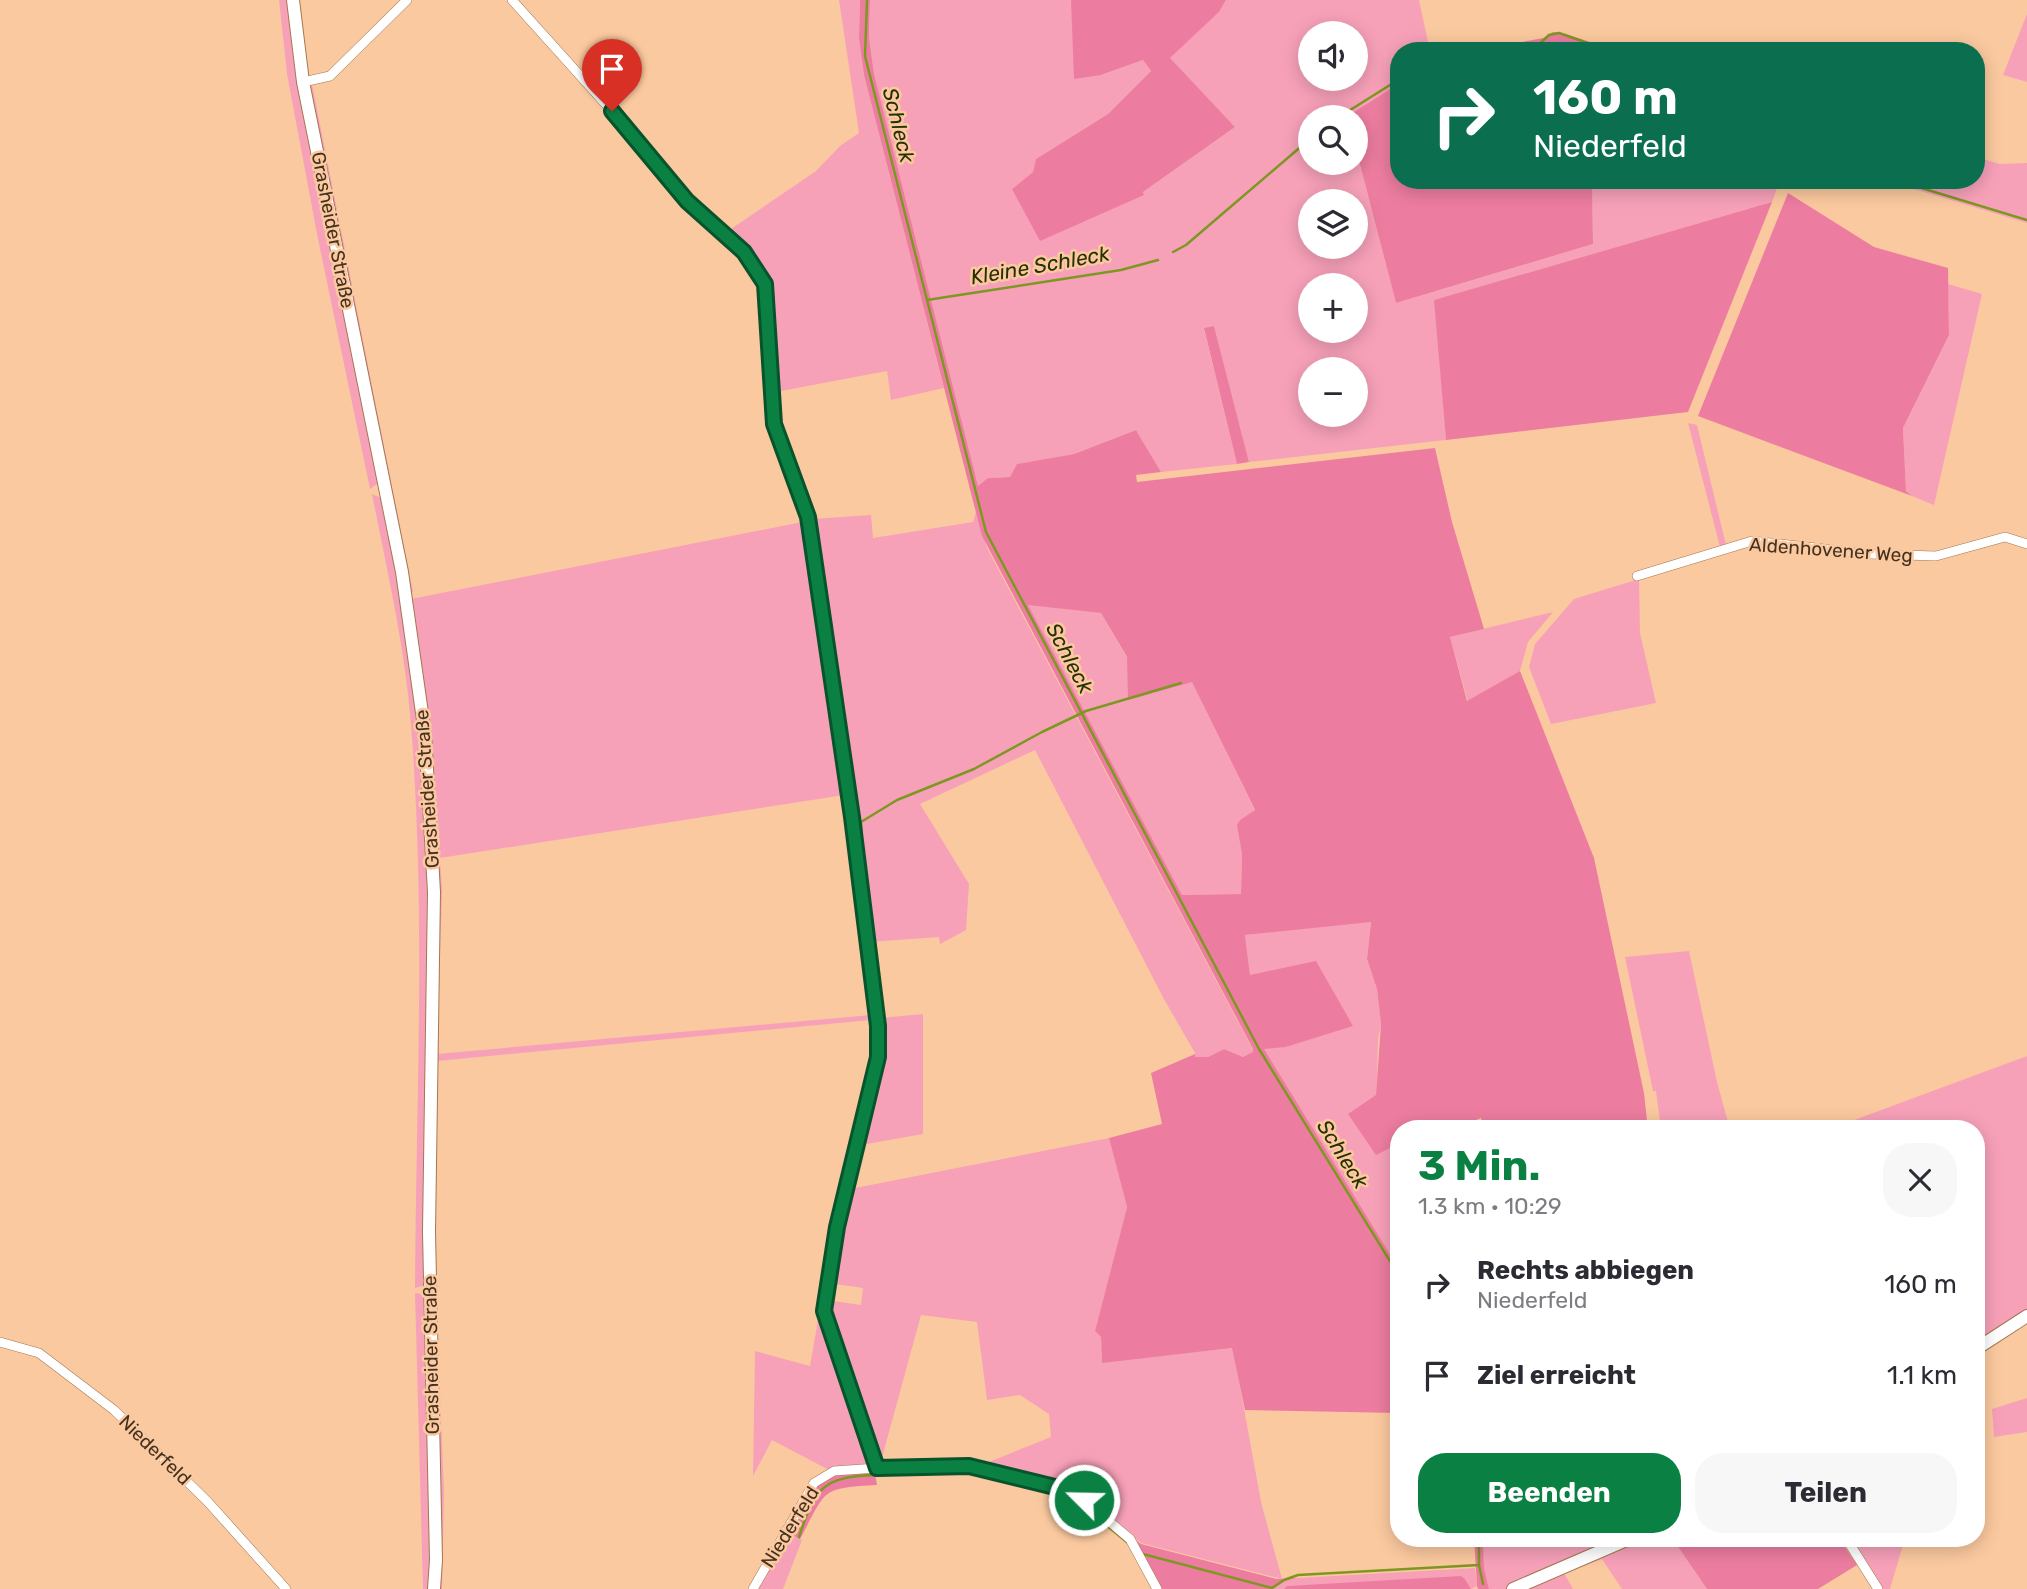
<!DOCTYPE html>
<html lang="de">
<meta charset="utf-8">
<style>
body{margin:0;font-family:Rubik,sans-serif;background:#f7f7f7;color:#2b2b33;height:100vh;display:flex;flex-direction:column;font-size:26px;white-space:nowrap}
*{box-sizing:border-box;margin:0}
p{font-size:23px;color:#7c7c81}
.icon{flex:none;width:38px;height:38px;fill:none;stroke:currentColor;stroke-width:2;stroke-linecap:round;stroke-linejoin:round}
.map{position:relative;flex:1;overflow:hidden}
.details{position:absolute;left:1390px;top:1120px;width:595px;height:427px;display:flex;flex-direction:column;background:#fff;border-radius:28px;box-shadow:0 4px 18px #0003}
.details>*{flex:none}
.top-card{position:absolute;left:1390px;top:42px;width:595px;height:147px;border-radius:28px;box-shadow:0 4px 18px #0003;background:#0b6e4f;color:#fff;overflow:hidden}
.fabs{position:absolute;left:1298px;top:21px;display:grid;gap:14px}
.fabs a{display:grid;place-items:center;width:70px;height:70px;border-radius:50%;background:#fff;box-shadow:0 4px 18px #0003;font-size:35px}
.pin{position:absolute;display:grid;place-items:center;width:60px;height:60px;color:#fff;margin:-72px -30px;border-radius:50% 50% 50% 0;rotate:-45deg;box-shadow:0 0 7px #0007}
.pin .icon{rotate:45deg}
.me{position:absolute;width:77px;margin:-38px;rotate:293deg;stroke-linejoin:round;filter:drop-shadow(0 0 5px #0008)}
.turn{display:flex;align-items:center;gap:24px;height:147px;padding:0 28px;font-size:32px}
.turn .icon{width:91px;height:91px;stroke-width:2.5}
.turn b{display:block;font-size:49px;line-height:60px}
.round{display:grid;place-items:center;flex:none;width:74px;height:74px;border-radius:28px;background:#f7f7f7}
.summary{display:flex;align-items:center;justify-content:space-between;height:119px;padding:0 28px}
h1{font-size:42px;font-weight:700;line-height:52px;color:#0b8043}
.primary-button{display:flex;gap:14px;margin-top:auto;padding:14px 28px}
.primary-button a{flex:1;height:80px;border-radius:28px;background:#0b8043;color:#fff;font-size:28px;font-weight:700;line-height:80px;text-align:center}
.primary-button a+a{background:#f7f7f7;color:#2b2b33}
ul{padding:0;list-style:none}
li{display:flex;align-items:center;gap:21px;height:91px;padding:0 28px}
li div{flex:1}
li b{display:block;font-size:26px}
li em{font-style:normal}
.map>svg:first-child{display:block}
.green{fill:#f7a1b9;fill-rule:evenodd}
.forest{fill:#ed7da0;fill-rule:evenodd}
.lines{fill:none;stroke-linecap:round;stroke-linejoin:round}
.stream{stroke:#7e9721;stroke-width:2.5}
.street-casing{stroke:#a5774f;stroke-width:10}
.secondary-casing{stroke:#a5774f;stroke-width:14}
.street{stroke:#fff;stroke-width:9}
.secondary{stroke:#fff;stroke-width:12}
.route-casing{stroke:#07532c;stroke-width:18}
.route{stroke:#0b8043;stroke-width:12}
.labels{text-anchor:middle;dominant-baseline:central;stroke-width:5;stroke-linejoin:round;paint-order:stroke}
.street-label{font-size:19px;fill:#453120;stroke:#fbc99f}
.water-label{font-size:21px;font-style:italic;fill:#263001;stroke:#fbc99f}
</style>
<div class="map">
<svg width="2027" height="1589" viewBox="0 0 2027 1589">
<rect width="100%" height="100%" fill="#fbc99f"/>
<path class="green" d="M279 0H289L380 482 370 489 317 234 287 74Z
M839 0H860L859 39 864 75 944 388 891 400 887 371 776 392 770 283 762 263 728 231 816 171 840 146 859 133Z
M870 0H1071L1101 75 1143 60 1151 71 1108 114 1036 159 1033 172 1012 189 1144 195 1143 192 1235 127 1169 58 1219 12 1226 0H1419L1430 51H1398V84L1348 117H1311V163H1356V149L1396 303 1593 244 1592 180H1780L1772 202 1435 300 1446 440 1249 462 1214 326 1204 329 1237 464 1161 472 1136 430 1074 454 1018 464 1010 477 988 478 978 487 874 74 869 37ZM1311 33H1356V79H1311ZM1311 201H1356V247H1311ZM1311 285H1356V331H1311ZM1311 369H1356V415H1311Z
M2027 14V82L2003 75Z
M312 84 413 592H410L308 90Z
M1976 157 2000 164 2027 163V223L1884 180H1976Z
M1948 284 1982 294 1934 505 1912 496 1906 491 1903 428 1949 335Z
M1688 423 1697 425 1726 545 1720 547Z
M372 494 384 499 419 707 431 878 426 1285 415 1288C416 1100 426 912 411 725 405 647 387 570 372 494Z
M976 512 987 548 1254 1052 1243 1057 1224 1049 1208 1057H1195V1053L1165 1001 1035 750 920 804 969 884 966 930 940 944 939 937 870 942 860 867 859 826H856L812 519 871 515 873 538 973 522Z
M802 522 808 542 844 795 440 858 442 890 437 1054 871 1015V1020H875L874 1058 830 1259 827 1258C829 1218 839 1175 851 1136 862 1100 876 1059 871 1020L437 1061 435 1136 436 1285 432 1284 437 921 411 599Z
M1639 579 1640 633 1656 703 1551 724 1529 667 1535 644 1574 599Z
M1027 604 1101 613 1127 658 1192 681 1255 811 1240 820 1238 825 1242 854 1241 894 1182 895Z
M1553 612 1528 642 1520 671 1468 702 1450 637Z
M1371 921 1367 959 1377 989 1381 1024 1378 1039 1375 1154 1398 1144V1267L1263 1048 1286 1047 1353 1025 1250 975 1245 935Z
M1689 951 1717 1082 1730 1129H1661L1656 1091H1653L1625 957Z
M923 1014V1134L861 1145 880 1058V1018Z
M2027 1056V1310L1976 1343V1129H1830Z
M1109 1138 1127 1207 1095 1331 1101 1337 1102 1362 1233 1348 1261 1502 1282 1579 1141 1543 1085 1498 979 1466 1051 1437 1049 1414 1020 1395 987 1400 977 1322 921 1315 880 1465 831 1318 833 1301 861 1305 863 1288 835 1284 841 1232 850 1189Z
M436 1290 444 1493 442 1589H437Z
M415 1293 422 1294 426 1299 431 1589H423Z
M818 1320 826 1328 871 1466 829 1470 772 1440 753 1476 755 1351 810 1366Z
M2027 1398V1432L1994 1437 1992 1409Z
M789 1533 802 1540 783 1589H757Z
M1483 1538H1620L1505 1589H1489L1484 1568Z
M1643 1538H1672L1707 1589H1622L1602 1559 1564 1573 1573 1589H1525Z
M1849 1538H1905L1890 1589H1881Z
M1475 1568 1477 1586 1471 1589 1465 1579 1287 1586 1284 1589H1273L1285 1581 1297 1578Z"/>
<path class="forest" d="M860 0H870L869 37 874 74 978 486 988 478 1010 477 1017 464 1074 454 1136 430 1161 472 1136 475 1137 482 1435 448 1452 522 1484 629 1450 637 1467 701 1520 671 1594 858 1644 1093 1648 1129H1484L1481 1118 1455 1129H1398V1144L1376 1155 1348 1114 1376 1095 1381 1024 1377 989 1367 959 1371 922 1245 935 1250 975 1316 961 1353 1026 1286 1047 1264 1049 1398 1267V1413L1245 1410 1232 1348 1102 1363 1101 1337 1095 1331 1127 1207 1109 1138 1162 1124 1151 1073 1195 1054V1057H1208L1224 1049 1243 1057 1253 1052V1049L982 536 864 75 859 39ZM1028 605 1101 613 1127 657 1128 700 1192 682 1255 810 1240 820 1237 825 1242 854 1241 894 1182 895Z
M1071 0H1226L1219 12 1170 58 1235 127 1143 192 1144 195 1040 241 1012 189 1033 172 1036 159 1108 114 1151 71 1143 60 1101 75 1074 79Z
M1553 32 1563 33 1617 51H1471L1544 38Z
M1398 84V180H1592L1593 244 1396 303 1356 149V117L1348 116Z
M1788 193 1874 247 1948 268 1949 335 1903 428 1906 491 1912 496 1698 416Z
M1772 202 1688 412 1446 440 1434 300Z
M1214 326 1249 462 1237 464 1204 328Z
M875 1473 877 1485C819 1488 827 1490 800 1539L789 1533 818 1484 834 1475Z
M1130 1536 1141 1544 1277 1579 1297 1578 1285 1581 1273 1589H1161Z
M1474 1538H1483L1484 1568 1489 1589H1478L1477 1586Z
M1672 1538H1839L1857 1565 1818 1589H1707Z
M1461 1576 1465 1579 1471 1589H1284L1287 1586Z"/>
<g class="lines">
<path class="stream" d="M867 0 865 56 986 532 1259 1049 1398 1274
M1532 51 1549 35 1559 33 1610 51
M1339 117 1398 80
M1895 180 2027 220
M1173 252 1186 245 1311 138
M927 300 1121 270 1158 260
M869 915 863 867 861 822 897 800 974 769 1042 732 1086 711 1181 683
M876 973 879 1000
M869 1076 872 1057 873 1021
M829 1253C832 1210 845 1158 860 1117
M935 1471H967L1063 1493
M1078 1502 1128 1543
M799 1537C815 1488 822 1477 875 1475
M1479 1538V1565L1483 1584
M1143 1554 1272 1588 1284 1580 1298 1575 1479 1565"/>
<defs>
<path id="street" d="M512 0 629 130 687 201 744 252 765 284 773 424 808 517 852 817 878 1026V1057L837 1227 824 1311 877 1468 969 1466 1063 1489 1084 1500 1130 1539 1157 1589
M303 82 330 76 407 0
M1637 576 1752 541 1870 554 1936 556 2005 537 2027 544
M0 1342 39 1353 114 1410 208 1502 286 1589
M1846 1538 1878 1589
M753 1589 814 1483 834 1471 877 1468"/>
<path id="secondary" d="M293 0 303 82 402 572 425 734 434 892 429 1232 436 1560 434 1589
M1976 1349 2027 1316
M1513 1589 1631 1538"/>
</defs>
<use href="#street" class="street-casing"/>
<use href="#secondary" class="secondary-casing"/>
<use href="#street" class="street"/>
<use href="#secondary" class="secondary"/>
</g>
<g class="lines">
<defs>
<path id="route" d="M612 111 687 201 744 252 765 284 774 424 808 517 852 817 878 1026V1057L837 1227 824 1311 877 1468 969 1466 1063 1489 1084 1500"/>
</defs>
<use href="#route" class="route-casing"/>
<use href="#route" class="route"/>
</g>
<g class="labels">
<g class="street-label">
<text transform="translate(333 230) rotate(79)">Grasheider Straße</text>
<text transform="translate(1831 550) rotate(4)">Aldenhovener Weg</text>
<text transform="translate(427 789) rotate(-94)">Grasheider Straße</text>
<text transform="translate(431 1355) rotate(-91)">Grasheider Straße</text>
<text transform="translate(155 1450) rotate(44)">Niederfeld</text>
<text transform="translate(790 1527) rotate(-58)">Niederfeld</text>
</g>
<g class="water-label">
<text transform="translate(899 125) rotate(76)">Schleck</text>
<text transform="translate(1040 265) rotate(-10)">Kleine Schleck</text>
<text transform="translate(1070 658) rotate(62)">Schleck</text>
<text transform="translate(1343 1154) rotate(58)">Schleck</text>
</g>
</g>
</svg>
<div class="fabs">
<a><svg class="icon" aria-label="sound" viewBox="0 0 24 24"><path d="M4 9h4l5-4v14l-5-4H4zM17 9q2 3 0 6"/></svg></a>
<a><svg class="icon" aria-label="search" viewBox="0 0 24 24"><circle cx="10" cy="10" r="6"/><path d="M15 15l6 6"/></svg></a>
<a><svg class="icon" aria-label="layers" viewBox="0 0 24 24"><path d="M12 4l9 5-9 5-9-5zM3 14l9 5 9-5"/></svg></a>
<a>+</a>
<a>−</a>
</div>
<div class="pin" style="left:612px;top:111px;background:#d93025"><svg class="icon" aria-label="arrive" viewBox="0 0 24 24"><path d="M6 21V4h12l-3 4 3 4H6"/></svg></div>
<svg class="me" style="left:1084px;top:1500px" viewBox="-20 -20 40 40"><circle r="17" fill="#0b8043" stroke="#fff" stroke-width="3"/><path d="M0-11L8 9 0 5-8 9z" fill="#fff"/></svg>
<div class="top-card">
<div class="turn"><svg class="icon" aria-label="right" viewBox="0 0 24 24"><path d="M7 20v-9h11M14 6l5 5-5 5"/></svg><div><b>160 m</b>Niederfeld</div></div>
</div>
<section class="details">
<div class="summary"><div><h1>3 Min.</h1><p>1.3 km · 10:29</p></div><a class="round"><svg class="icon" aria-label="close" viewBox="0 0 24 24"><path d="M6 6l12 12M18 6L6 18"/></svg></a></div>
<ul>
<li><svg class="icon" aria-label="right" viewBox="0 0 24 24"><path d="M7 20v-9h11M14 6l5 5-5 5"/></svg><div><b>Rechts abbiegen</b><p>Niederfeld</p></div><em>160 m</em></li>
<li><svg class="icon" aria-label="arrive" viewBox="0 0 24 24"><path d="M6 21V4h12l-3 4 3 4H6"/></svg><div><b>Ziel erreicht</b></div><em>1.1 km</em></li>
</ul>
<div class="primary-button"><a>Beenden</a><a>Teilen</a></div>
</section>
</div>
